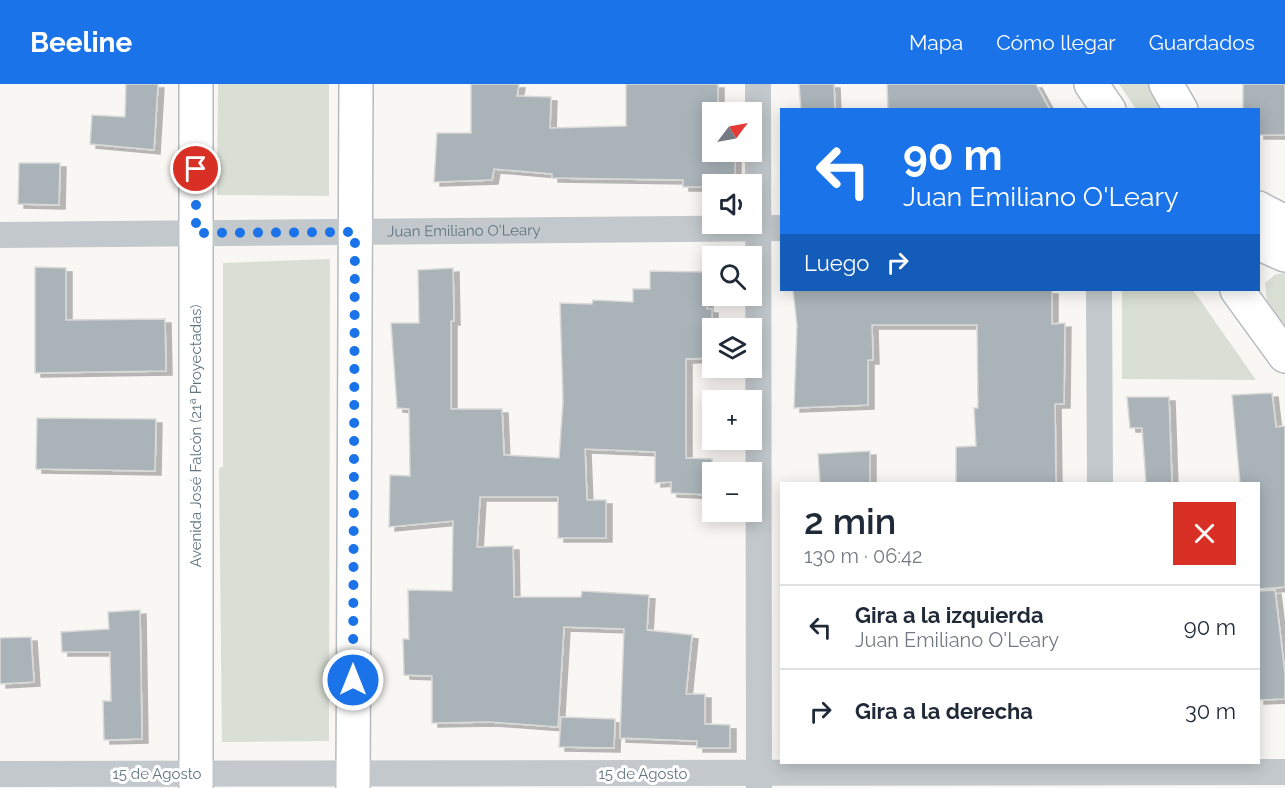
<!DOCTYPE html>
<html lang="es">
<meta charset="utf-8">
<style>
body{margin:0;font-family:Raleway,sans-serif;background:#f6f6f7;color:#1f2937;height:100vh;display:flex;flex-direction:column;font-size:22px;white-space:nowrap}
*{box-sizing:border-box;margin:0}
p{font-size:20px;color:#747a83}
.icon{flex:none;width:33px;height:33px;fill:none;stroke:currentColor;stroke-width:2;stroke-linecap:round;stroke-linejoin:round}
.map{position:relative;flex:1;overflow:hidden}
.drawer{position:absolute;left:780px;top:398px;width:480px;height:282px;display:flex;flex-direction:column;background:#fff;border-radius:0px;box-shadow:0 3px 15px #0003}
.drawer>*{flex:none}
.banner{position:absolute;left:780px;top:24px;width:480px;height:183px;border-radius:0px;box-shadow:0 3px 15px #0003;background:#1a73e8;color:#fff;overflow:hidden}
.needle{width:39px;rotate:58deg}
.controls{position:absolute;left:702px;top:18px;display:grid;gap:12px}
.controls a{display:grid;place-items:center;width:60px;height:60px;border-radius:0px;background:#fff;box-shadow:0 3px 15px #0003;font-size:30px}
.pin{position:absolute;display:grid;place-items:center;width:51px;height:51px;color:#fff;margin:-26px;border:3px solid #fff;border-radius:50%;box-shadow:0 2px 6px #0007}
.me{position:absolute;width:66px;margin:-33px;rotate:0deg;stroke-linejoin:round;filter:drop-shadow(0 0 4px #0008)}
.turn{display:flex;align-items:center;gap:21px;height:126px;padding:0 24px;font-size:27px}
.turn .icon{width:78px;height:78px;stroke-width:2.5}
.turn b{display:block;font-size:42px;line-height:51px}
.then{display:flex;align-items:center;height:57px;padding:0 24px;background:#0003;gap:12px;font-size:22px}
.round{display:grid;place-items:center;flex:none;width:63px;height:63px;border-radius:0px;background:#f6f6f7}
.summary{display:flex;align-items:center;justify-content:space-between;height:102px;padding:0 24px}
h1{font-size:36px;font-weight:600;line-height:45px}
ul{padding:0;list-style:none}
li{display:flex;align-items:center;gap:18px;height:84px;padding:0 24px;border-top:2px solid #e0e1e3}
li div{flex:1}
li b{display:block;font-size:22px}
li em{font-style:normal}
header{display:flex;align-items:center;gap:36px;box-sizing:border-box;height:84px;padding:0 30px;background:#1a73e8;color:#fff}
header strong{font-size:28px}
nav{display:flex;gap:33px;margin-inline-start:auto;font-size:21px}
.map>svg:first-child{display:block}
.green{fill:#d9dfd5}
.building{fill:#a9b3b8;stroke:#d9d9d7;stroke-width:1.5;filter:url(#shadow)}
.lines{fill:none;stroke-linecap:round;stroke-linejoin:round}
.secondary-casing{stroke:#b5bbbf;stroke-width:36}
.primary-casing{stroke:#b6bbbe;stroke-width:36}
.street{stroke:#c2c8cb;stroke-width:26}
.secondary{stroke:#fff;stroke-width:33}
.primary{stroke:#fff;stroke-width:33}
.route{stroke:#1a73e8;stroke-width:10;stroke-dasharray:0 18}
.labels{text-anchor:middle;dominant-baseline:central;stroke-width:6;stroke-linejoin:round;paint-order:stroke}
.street-label{font-size:15px;fill:#617581;stroke:#fff}
</style>
<header>
<strong>Beeline</strong>
<nav><a>Mapa</a><a>Cómo llegar</a><a>Guardados</a></nav>
</header>
<div class="map">
<svg width="1285" height="704" viewBox="0 0 1285 704">
<defs>
<filter id="shadow"><feDropShadow dx="6" dy="4" stdDeviation="0" flood-color="#0004"/></filter>
</defs>
<rect width="100%" height="100%" fill="#f8f7f4"/>
<path class="green" d="M218 0H329V112L217 111Z
M1119 0H1154L1171 25H1136Z
M330 175 329 657 222 658 219 384 223 383V179Z
M1276 190 1285 189V243L1267 217 1265 199Z
M1122 206H1193L1256 296 1122 295Z"/>
<path class="building" d="M126 0H158L154 66 90 60 92 31 125 33Z
M471 0H519L517 12 551 13 550 44 626 42V0H718V28H712V68H735V96L711 95V103H683V96L552 94V90L494 85 492 96 434 98 437 49H471Z
M799 0H834L835 26H801Z
M887 0H1036L1050 26H888Z
M1243 0H1285V51H1258V26H1243Z
M19 79H60L59 121 18 120Z
M35 183 66 184V236L165 235 166 287 35 289Z
M453 184 454 237H451V325H502L504 371 559 374 563 317 560 219 592 220 593 216 633 218V205H650V187L707 188V225H712V274L686 275V374L712 375V411L671 409V398L655 399V368L585 365 587 416H606V454H558V413H480L477 463 513 462 514 513H581L582 507 649 511 647 546 692 551 686 610H705V640L730 641V664H697V657L620 654 624 545 564 543 558 643 490 638 432 639V592L404 591 403 555H409L408 506 452 507 453 437 389 443 390 391 410 392 409 325 397 324 391 239H419L418 186Z
M793 206H1052V240L1065 239 1064 320H1055L1056 399H956V363L976 362 974 324H978L977 241H872L873 276H868V321L794 324 797 241Z
M1272 309 1276 343 1285 342V503L1258 505V399H1240L1232 311Z
M1127 313H1169L1172 399H1146L1142 344H1130Z
M37 334 156 335 155 387 36 385Z
M870 367V399H820L818 370Z
M1275 506 1285 590V615L1258 616V507Z
M140 526 142 655 104 656 103 617H111L110 568H62L61 548 109 545 108 528Z
M31 553 34 598 0 600V554Z
M561 633 615 635 614 664 559 663Z"/>
<g class="lines">
<defs>
<path id="secondary" d="M1091 0 1109 26
M1258 159 1285 171
M1237 206 1285 272
M196 704V0
M353 704 356 0"/>
<path id="primary" d="M1166 0 1181 26
M1258 124 1285 138"/>
</defs>
<use href="#secondary" class="secondary-casing"/>
<use href="#primary" class="primary-casing"/>
<g class="street">
<path d="M758 0 759 704"/>
<path id="s1" d="M0 151 782 144"/>
<path d="M1099 206 1100 399"/>
<path d="M0 690 1285 688"/>
</g>
<use href="#secondary" class="secondary"/>
<use href="#primary" class="primary"/>
</g>
<g class="lines">
<path class="route" d="M196 85V149L355 148 353 596"/>
</g>
<g class="labels">
<g class="street-label">
<text stroke="none"><textPath href="#s1" startOffset="464">Juan Emiliano O'Leary</textPath></text>
<text transform="translate(196 352) rotate(-90)">Avenida José Falcón (21ª Proyectadas)</text>
<text x="157" y="690">15 de Agosto</text>
<text x="643" y="690">15 de Agosto</text>
</g>
</g>
</svg>
<div class="controls">
<a><svg class="needle" viewBox="-14 -14 28 28"><path d="M0-13l5 13h-10z" fill="#e53935"/><path d="M0 13l5-13h-10z" fill="#747a83"/></svg></a>
<a><svg class="icon" aria-label="sound" viewBox="0 0 24 24"><path d="M4 9h4l5-4v14l-5-4H4zM17 9q2 3 0 6"/></svg></a>
<a><svg class="icon" aria-label="search" viewBox="0 0 24 24"><circle cx="10" cy="10" r="6"/><path d="M15 15l6 6"/></svg></a>
<a><svg class="icon" aria-label="layers" viewBox="0 0 24 24"><path d="M12 4l9 5-9 5-9-5zM3 14l9 5 9-5"/></svg></a>
<a>+</a>
<a>−</a>
</div>
<div class="pin" style="left:196px;top:85px;background:#d93025"><svg class="icon" aria-label="arrive" viewBox="0 0 24 24"><path d="M6 21V4h12l-3 4 3 4H6"/></svg></div>
<svg class="me" style="left:353px;top:596px" viewBox="-20 -20 40 40"><circle r="17" fill="#1a73e8" stroke="#fff" stroke-width="3"/><path d="M0-11L8 9 0 5-8 9z" fill="#fff"/></svg>
<div class="banner">
<div class="turn"><svg class="icon" aria-label="left" viewBox="0 0 24 24"><path d="M17 20v-9H6M10 6l-5 5 5 5"/></svg><div><b>90 m</b>Juan Emiliano O'Leary</div></div>
<div class="then">Luego<svg class="icon" aria-label="right" viewBox="0 0 24 24"><path d="M7 20v-9h11M14 6l5 5-5 5"/></svg></div>
</div>
<section class="drawer">
<div class="summary"><div><h1>2 min</h1><p>130 m · 06:42</p></div><a class="round" style="background:#d93025;color:#fff"><svg class="icon" aria-label="close" viewBox="0 0 24 24"><path d="M6 6l12 12M18 6L6 18"/></svg></a></div>
<ul>
<li><svg class="icon" aria-label="left" viewBox="0 0 24 24"><path d="M17 20v-9H6M10 6l-5 5 5 5"/></svg><div><b>Gira a la izquierda</b><p>Juan Emiliano O'Leary</p></div><em>90 m</em></li>
<li><svg class="icon" aria-label="right" viewBox="0 0 24 24"><path d="M7 20v-9h11M14 6l5 5-5 5"/></svg><div><b>Gira a la derecha</b></div><em>30 m</em></li>
</ul>
</section>
</div>
